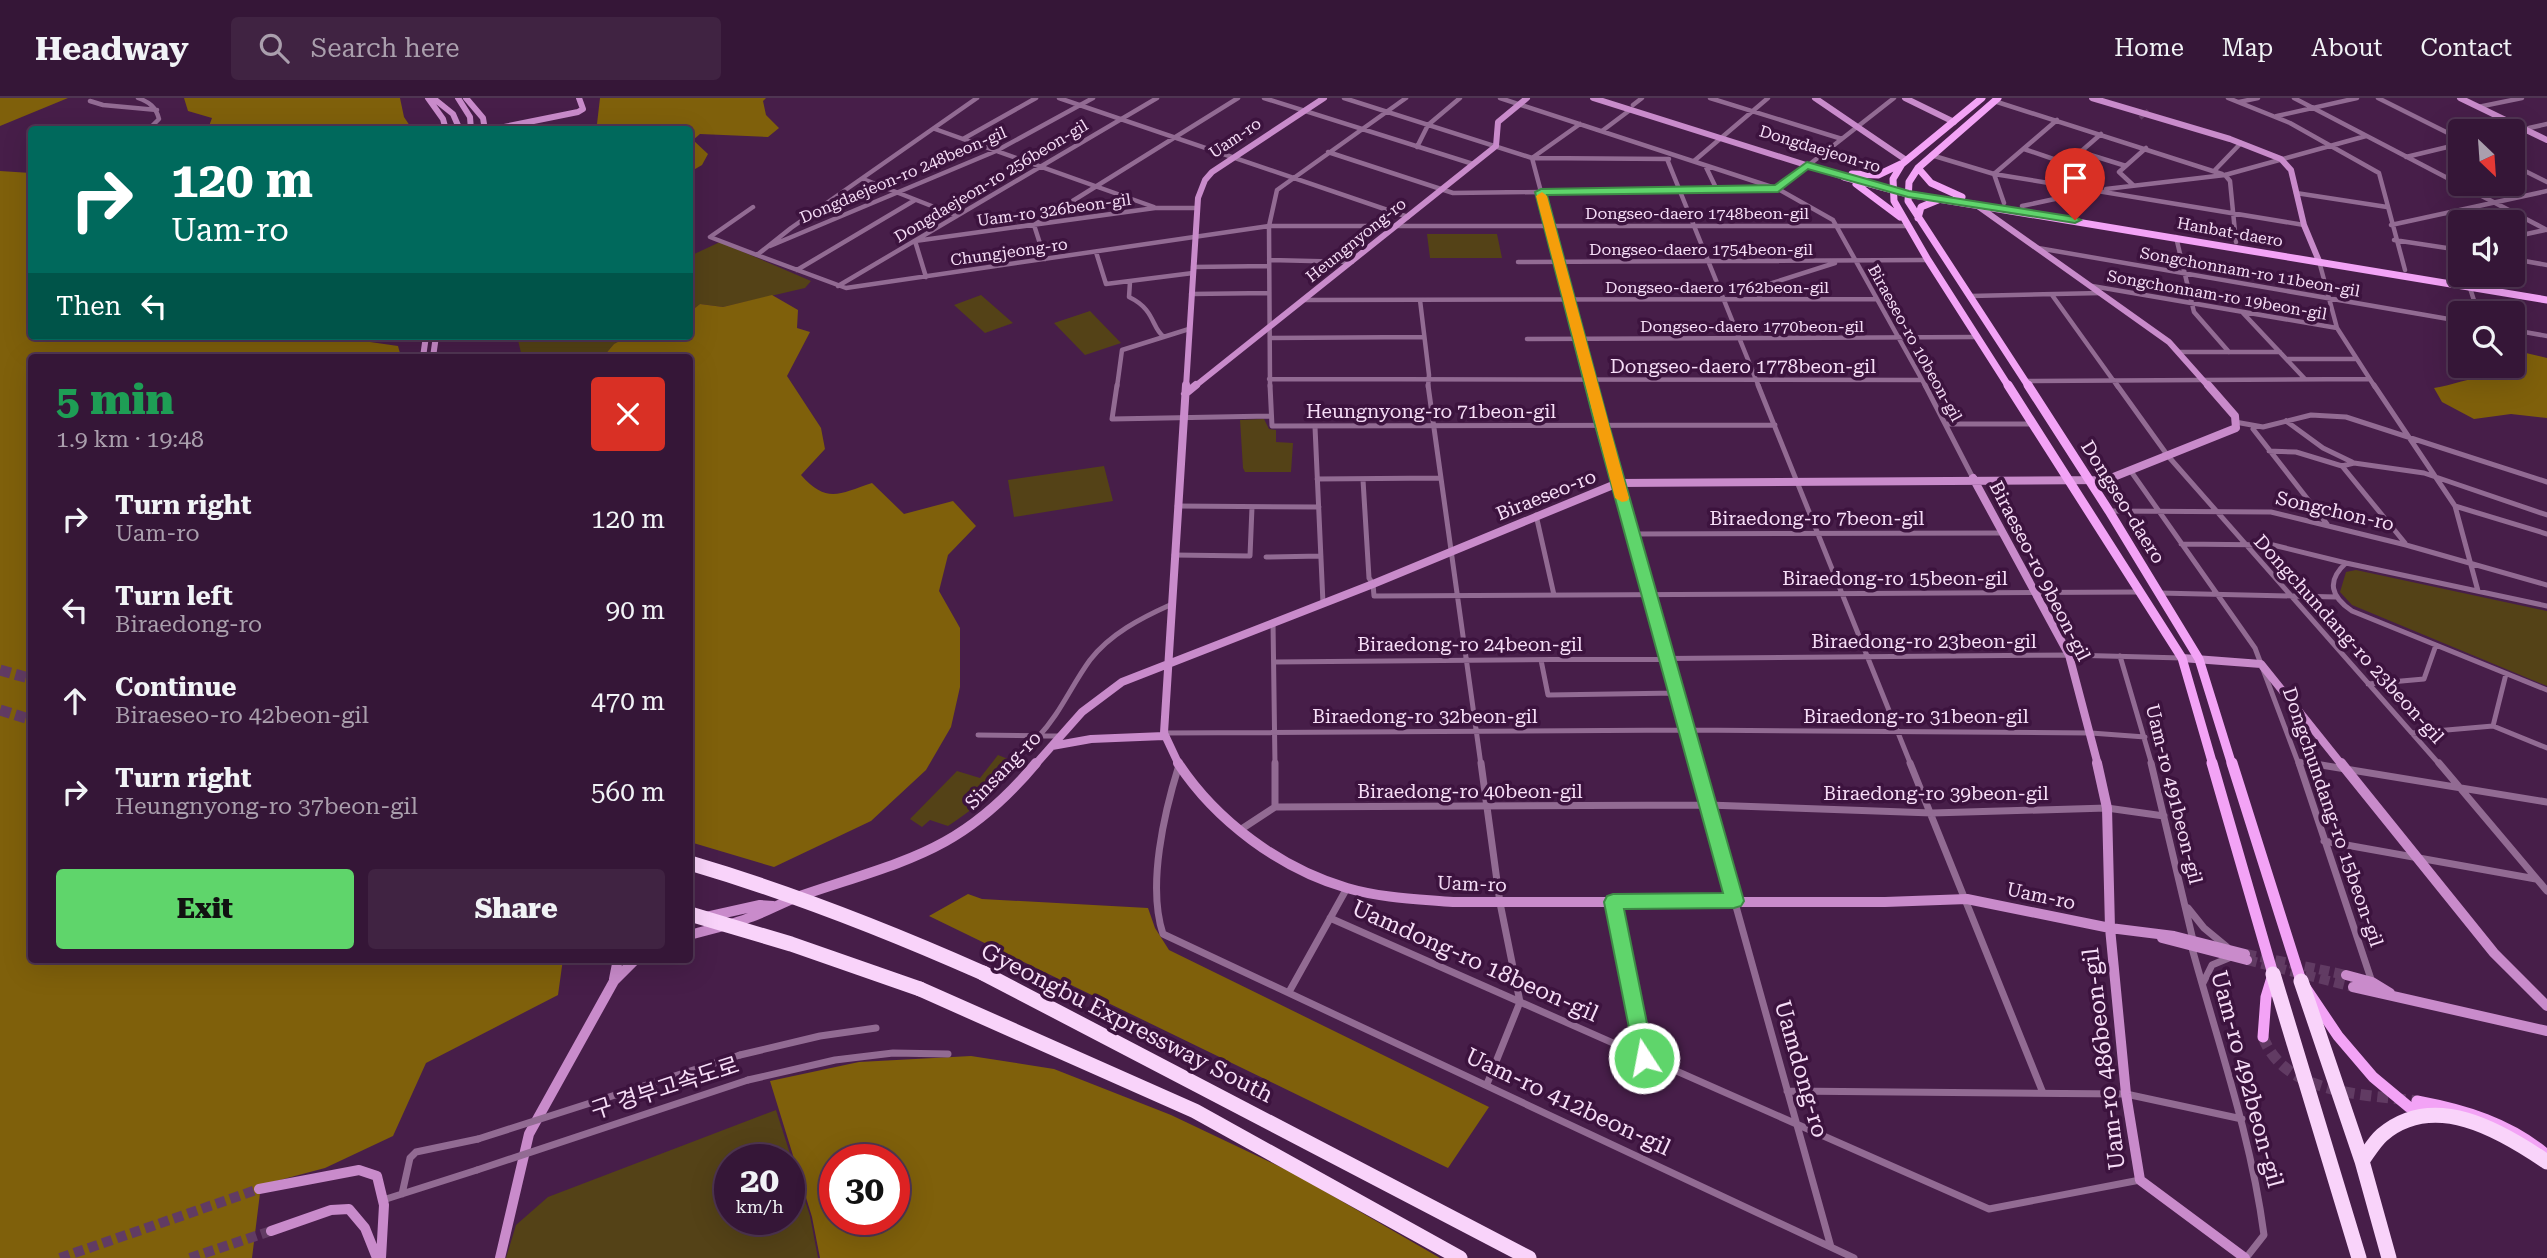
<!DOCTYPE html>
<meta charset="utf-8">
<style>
body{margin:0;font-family:"Roboto Serif","Noto Sans KR",serif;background:#402342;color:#f1f3f6;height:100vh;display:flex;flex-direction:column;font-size:26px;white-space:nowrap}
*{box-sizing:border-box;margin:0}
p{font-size:23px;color:#aa9fad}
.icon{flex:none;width:38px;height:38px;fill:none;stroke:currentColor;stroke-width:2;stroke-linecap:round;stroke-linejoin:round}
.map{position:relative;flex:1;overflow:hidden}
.details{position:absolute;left:28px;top:256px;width:665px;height:609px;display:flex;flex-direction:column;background:#351637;border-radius:7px;box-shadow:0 7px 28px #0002,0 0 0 2px #4f3552}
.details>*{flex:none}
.hud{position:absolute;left:28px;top:28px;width:665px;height:214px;border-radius:7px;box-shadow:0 7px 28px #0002,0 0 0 2px #4f3552;background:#00695c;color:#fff;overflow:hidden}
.needle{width:46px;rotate:155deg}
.buttons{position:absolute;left:2448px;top:21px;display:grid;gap:14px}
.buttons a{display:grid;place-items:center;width:77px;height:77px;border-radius:7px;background:#351637;box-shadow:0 7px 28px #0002,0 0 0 2px #4f3552;font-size:35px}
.speed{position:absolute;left:714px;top:1046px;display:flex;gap:14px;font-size:35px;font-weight:700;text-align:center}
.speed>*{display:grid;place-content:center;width:91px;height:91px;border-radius:50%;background:#351637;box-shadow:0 7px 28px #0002,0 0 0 2px #4f3552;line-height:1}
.speed small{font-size:18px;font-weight:400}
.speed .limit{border:10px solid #d22;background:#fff;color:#111}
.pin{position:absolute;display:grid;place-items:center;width:60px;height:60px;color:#fff;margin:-72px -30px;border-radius:50% 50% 50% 0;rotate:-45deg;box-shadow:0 0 7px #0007}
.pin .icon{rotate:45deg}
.me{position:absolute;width:77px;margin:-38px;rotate:349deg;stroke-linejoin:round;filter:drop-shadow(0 0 5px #0008)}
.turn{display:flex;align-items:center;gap:24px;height:147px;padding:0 28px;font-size:32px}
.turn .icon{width:91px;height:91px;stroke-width:2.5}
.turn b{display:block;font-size:49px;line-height:60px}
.then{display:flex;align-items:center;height:66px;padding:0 28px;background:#0003;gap:14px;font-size:26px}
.round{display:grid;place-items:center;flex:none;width:74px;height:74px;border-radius:7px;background:#402342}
.headline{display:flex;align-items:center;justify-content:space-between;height:119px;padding:0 28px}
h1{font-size:42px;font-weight:800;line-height:52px;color:#1e9e55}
.button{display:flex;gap:14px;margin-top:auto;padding:14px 28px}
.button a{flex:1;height:80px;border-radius:7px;background:#5fd56b;color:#111;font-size:28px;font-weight:800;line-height:80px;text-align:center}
.button a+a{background:#402342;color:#f1f3f6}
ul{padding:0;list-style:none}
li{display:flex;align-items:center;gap:21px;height:91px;padding:0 28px}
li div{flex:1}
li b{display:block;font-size:26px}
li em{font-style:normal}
header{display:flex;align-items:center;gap:42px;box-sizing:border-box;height:98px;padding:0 35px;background:#351637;border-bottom:2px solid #4f3552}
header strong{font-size:33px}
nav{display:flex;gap:38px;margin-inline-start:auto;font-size:24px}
.search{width:490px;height:63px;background:#402342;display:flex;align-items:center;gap:18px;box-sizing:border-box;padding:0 24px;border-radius:7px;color:#aa9fad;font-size:26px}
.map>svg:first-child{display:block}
.green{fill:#544217;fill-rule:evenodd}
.forest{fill:#7f600b;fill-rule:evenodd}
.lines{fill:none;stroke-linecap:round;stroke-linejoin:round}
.street-tunnel{stroke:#613b63;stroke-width:4.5;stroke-dasharray:4.5 2;stroke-linecap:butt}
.secondary-tunnel{stroke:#613b63;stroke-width:10;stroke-dasharray:10 5;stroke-linecap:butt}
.primary-tunnel{stroke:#613b63;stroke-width:11;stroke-dasharray:11 6;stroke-linecap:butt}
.highway-tunnel{stroke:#613b63;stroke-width:11;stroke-dasharray:11 5;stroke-linecap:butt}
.street-far2{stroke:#926b93;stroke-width:4.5}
.street-far1{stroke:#926b93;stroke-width:5}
.street{stroke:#926b93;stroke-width:7}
.secondary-far2{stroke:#c98bcb;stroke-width:6}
.secondary-far1{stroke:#c98bcb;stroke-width:8}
.secondary{stroke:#c98bcb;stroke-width:10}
.primary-far2{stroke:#f3a3f6;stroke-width:7}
.primary-far1{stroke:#f3a3f6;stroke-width:9}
.primary{stroke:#f3a3f6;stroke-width:11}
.highway{stroke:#f9d3fa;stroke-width:15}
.street-bridge{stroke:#926b93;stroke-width:7}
.highway-bridge{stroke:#f9d3fa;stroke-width:15}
.route{fill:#5fd56b;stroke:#3e8a46;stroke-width:2}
.slow{fill:#f59e0b}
.labels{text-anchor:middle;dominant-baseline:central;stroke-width:7;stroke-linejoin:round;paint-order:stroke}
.far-street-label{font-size:16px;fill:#f6ddf7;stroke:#3c133e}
.street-label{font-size:19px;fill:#f6ddf7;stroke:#3c133e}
.near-street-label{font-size:23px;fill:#f6ddf7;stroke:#3c133e}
</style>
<header>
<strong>Headway</strong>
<div class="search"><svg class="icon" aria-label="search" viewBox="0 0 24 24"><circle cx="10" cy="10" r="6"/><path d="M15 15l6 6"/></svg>Search here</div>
<nav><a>Home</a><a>Map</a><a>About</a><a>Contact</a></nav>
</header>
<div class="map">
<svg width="2547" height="1160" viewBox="0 0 2547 1160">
<rect width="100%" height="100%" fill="#471e49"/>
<path class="green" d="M1427 136H1497L1502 160H1430Z
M720 144 811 183 805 190 723 209 700 206 690 214V158Z
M981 197 1013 225 985 235 954 207Z
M1090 213 1121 245 1085 257 1054 225Z
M517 238H629L614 246 603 259H522Z
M1264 321 1269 331 1276 332V344L1293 345 1291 374H1245L1243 370 1240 322Z
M1104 368 1113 403 1014 419 1008 382Z
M2356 472 2547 513V588L2352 507 2340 494 2346 474Z
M998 657 1018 665C999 692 975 710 948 728L930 722 922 729 910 721 957 673 980 680Z
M776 1012 810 1118 818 1160H506L516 1127 548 1099ZM730 1062H789V1122H730Z"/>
<path class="forest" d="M0 0H68L0 28Z
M184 0H400L404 19 412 31H208L212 20 188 13Z
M600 0H766L763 3 766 17 779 30 768 39 700 36 693 42 708 56 702 67 690 74V32L541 31C561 25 578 34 597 26Z
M0 73 31 75 32 238H364L363 243 398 248 401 259H32V861H563L558 897 426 965 393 1038 325 1070 261 1087 252 1160H0Z
M772 197 798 212 797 230 810 234 787 278 821 330 825 351 801 377C827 406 839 396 872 385L904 416 953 403 976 428 948 457 939 493 960 530V589L951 629 926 672 871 723 774 769 690 744V259H603L614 246 629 238H690V214L700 206 723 209Z
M2513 252 2547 260V320L2511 316 2474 321 2442 304 2434 290C2453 287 2468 280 2485 279L2470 268H2513Z
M968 796 982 801 1148 810 1155 830 1169 852 1489 1009 1448 1070 929 818Z
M971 958 1054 971 1171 1017 1293 1075 1440 1160H820L812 1119 770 983 859 964ZM835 1062H894V1122H835Z"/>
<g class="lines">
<path class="street-tunnel" d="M2140 20 2149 12"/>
<path class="secondary-tunnel" d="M2246 856 2346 877
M2247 862 2353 889
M60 1160 259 1091
M190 1160 271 1133"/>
<path class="primary-tunnel" d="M2263 939C2285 997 2364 996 2417 1003"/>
<path class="highway-tunnel" d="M0 572 32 581
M0 612 32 622"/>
<path class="street-far2" d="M138 0C149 4 156 9 159 21L148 32
M977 0 791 130 757 157 846 190 1269 128H1908
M1059 0 1408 119
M1264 0 1473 66
M1344 0 1532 60 1669 61
M1500 0 1778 91 1833 122 1926 289
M1710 0 1842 41
M2228 0 2290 25 2379 75 2405 172
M2294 0 2547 132
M2378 0 2460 41
M90 3 103 7 157 12
M1994 3 2222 76
M2239 4 2258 0
M1633 7 1642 0
M2478 9 2522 0
M2277 18 2357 0
M1580 26 1532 60 1593 289
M2529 30 2547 26
M935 31 1154 109
M1602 33 1630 12
M963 41 1036 0
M1417 49 1428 27 1460 0
M2024 51 2068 66
M1328 54 1453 95 1778 91 1894 0
M2081 54 2126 68
M1931 57 1994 76 2304 127
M2406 59 2460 46
M1667 61 1759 289
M1694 63 1768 0
M1705 67 1717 92
M2513 67 2547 84
M2215 72 2241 45
M1994 76 2057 22
M1994 76 2004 105
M2225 77 2230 83 2236 144
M863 81 957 118
M2046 84 2101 36
M2133 87 2119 74 2146 50
M2106 91 2225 77 2366 38
M2296 95 2387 109
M2022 108 2092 93
M753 109 710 139 757 157
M2391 127 2547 93
M2176 139 2194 214 2229 254
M2513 139 2545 132
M2394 142 2460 152
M770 148 996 53 1093 0
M2038 150 2460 223
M2459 151 2457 154 2460 168
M1096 154 1106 186 1193 175
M1045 161 1034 127 1238 0
M2513 161 2547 167
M1269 162 1352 164
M2319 163 2337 230 2375 289
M1518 164 1928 162
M1193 169 1269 168
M797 172 915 102
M2463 177 2465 182
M926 179 915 143 1155 110H1196
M1130 184 1129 199C1156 212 1151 230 1164 239
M838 188 1157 0
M2092 188 2337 230
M2470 190 2478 215
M1191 196 1269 195
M2052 197 2118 289
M1971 198 2101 195
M1758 201 1766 187 1835 165
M1305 202 1877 201
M1420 202 1429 277 1428 289
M2243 215 2305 281
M2513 232 2547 238
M1270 240 1424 239
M1527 241 1977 239
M2179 254H2280
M2287 261H2355
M1269 281 1922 282
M2026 283 2369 281
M1117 289 1122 252 1189 231
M1270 289 1269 128 1277 92 1406 0"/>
<path class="street-far1" d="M1117 287 1112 321 1270 318
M1270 287 1272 328 1775 327
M1428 287 1481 667
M1592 287 1696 667
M1758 287 1911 667
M1925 287 1973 380
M2117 287 2168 358 2440 667
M2374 287 2455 408 2478 493
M2286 323 2323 350 2352 364
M2235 324 2263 329 2311 317 2346 319 2547 384
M1946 326H2033
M1315 329 1323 505
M2253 331 2327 426
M2269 353 2296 354 2342 368 2354 365 2424 375 2547 417
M2342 368 2405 445
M2130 372 2255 550 2299 667
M1317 381 1441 380
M1363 382 1369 480 1373 486 1374 498 2141 494
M1177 408 1319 409
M2455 408 2547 436
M2109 413 2271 414 2406 447 2547 487
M1536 417 1554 497
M1632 436 2003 435
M2181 446 2273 447 2346 465
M1174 457 1250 458 1252 409
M1266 459 1321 458
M2159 495 2336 499
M2547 508 2346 465C2326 483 2331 499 2352 513L2547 592
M1273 524 1275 667
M2120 558 2152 667
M1541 562 1548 597 1677 595
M1274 564 2069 557 2182 560
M2368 586 2424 581 2436 547
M2493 628 2506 576
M1164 635 1687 632 2091 635 2145 639
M2412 635 2493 628 2547 650
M978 637 1061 638
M1038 639C1060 616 1071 588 1090 562 1110 536 1141 520 1170 507
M2298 663 2319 667"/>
<path class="street" d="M1275 665V709
M1481 665 1500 805 1520 904 1487 986
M1696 665 1831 1149
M1910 665 2043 995
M2151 665 2193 842
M2299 665 2372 884
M2309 665 2547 704
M2439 665 2547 793
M1179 667C1164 715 1147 788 1163 836L1854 1160
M1240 732 1275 709 1708 707 1932 715 2107 710 2164 718
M2324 743 2536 781
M1613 804 1644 960
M2188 810 2204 830 2227 849
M1330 820 1989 1111 2140 1082
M2192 850C2218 945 2251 1038 2264 1137L2246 1160
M2203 885 2212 867 2231 859
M1289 894 1347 790
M740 957 820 938 876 930
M748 982 835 962 893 955 948 956
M1787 993 2126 996 2242 1021
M402 1096 410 1060 416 1054 478 1041
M383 1102 477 1072"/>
<path class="secondary-far2" d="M428 0 443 21 446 32
M433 0 453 16 460 32
M458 0 470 19 471 32
M466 0 483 20 485 32
M1593 0 1844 79
M1815 0 1906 62
M1905 0 1954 24
M2092 0 2230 41 2281 61 2291 72 2304 127 2319 163
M2460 0 2547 42
M489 32 578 14 583 11 579 0
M1975 106 2169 244 2209 289
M423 259 426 238
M433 259 436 238
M1186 289 1198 100 1205 82 1212 74 1324 0
M1194 289 1496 48 1498 24 1527 0"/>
<path class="secondary-far1" d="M1185 296 1196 287
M1973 380 2069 557 2098 667
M2182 560 2261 566 2342 667
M1052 648 1091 641 1164 638
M1035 667 1082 614 1122 584 1373 486 1618 385 2106 382 2236 330 2235 318 2208 287
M1179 667 1164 635 1186 287"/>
<path class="secondary" d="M1178 665C1216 723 1281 771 1347 790 1381 800 1418 801 1453 804H1885L1967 801 2110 830 2174 838 2245 856
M2097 665 2107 710 2110 830 2126 996 2140 1082 2245 1160
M2341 665 2494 855 2547 908
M706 819 760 807 773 808
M690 837C710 831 732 827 751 819 768 813 783 804 800 798 905 762 961 755 1036 665
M2162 840 2247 862
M2346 877 2372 884 2390 895
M614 881 618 861
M2353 889 2547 933
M259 1091 359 1072 377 1078 384 1107 381 1160
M271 1133 331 1112 349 1111 365 1130 377 1160
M500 1160 529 1036 614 883 636 861"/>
<path class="primary-far2" d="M1982 0 1902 66 1893 81 1894 103 1928 162 2009 289
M1998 0 1918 70 1909 84 1908 103 2029 289
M1918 70 1931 85 1962 99
M1852 76 1878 77 1901 66
M1844 79 1908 96 2547 202
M1856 86 1900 119
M1918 120 1921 109 1938 102"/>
<path class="primary-far1" d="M2008 287 2182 560 2213 667
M2028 287 2109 413 2199 561 2232 667"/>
<path class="primary" d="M2212 665 2273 876 2266 899 2263 939
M2232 665 2301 883 2338 938 2373 979 2409 1009 2424 1015
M2417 1003C2465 1012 2509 1025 2547 1057"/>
<path class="highway" d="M983 875 1529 1160
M2273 876 2359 1160
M2301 883 2362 1063 2389 1160
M920 891 1195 1013 1460 1160
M2362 1063C2368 1055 2374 1044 2382 1037 2434 993 2500 1032 2547 1064"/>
<path class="street-bridge" d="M478 1041 740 957
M477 1072 748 982"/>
<path class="highway-bridge" d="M690 765C792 795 886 832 983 875
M690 816 791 846 920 891"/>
</g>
<path class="route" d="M1807 64 1909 93 2075 119 2081 122 2075 125 1908 99 1808 71 1778 94 1547 97 1609 327 1744 803 1741 808 1734 810 1624 811 1654 960 1652 966 1644 969 1637 966 1635 960 1604 804 1607 798 1613 796 1723 795 1595 327 1535 94 1541 91 1775 87Z"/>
<path class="slow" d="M1542 94 1547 98 1629 400 1627 403 1622 404 1615 400 1536 98Z"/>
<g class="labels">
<g class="far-street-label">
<text transform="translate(1235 40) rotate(-34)">Uam-ro</text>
<text transform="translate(1820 51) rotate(17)">Dongdaejeon-ro</text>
<text transform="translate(903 77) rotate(-23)">Dongdaejeon-ro 248beon-gil</text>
<text transform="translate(991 83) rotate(-31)">Dongdaejeon-ro 256beon-gil</text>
<text transform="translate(1054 112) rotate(-8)">Uam-ro 326beon-gil</text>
<text x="1697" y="115">Dongseo-daero 1748beon-gil</text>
<text transform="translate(2230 134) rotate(10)">Hanbat-daero</text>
<text transform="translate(1356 142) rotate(-39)">Heungnyong-ro</text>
<text x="1701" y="151">Dongseo-daero 1754beon-gil</text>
<text transform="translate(1009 154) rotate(-8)">Chungjeong-ro</text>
<text transform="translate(2250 174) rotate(10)">Songchonnam-ro 11beon-gil</text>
<text x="1717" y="189">Dongseo-daero 1762beon-gil</text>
<text transform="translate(2217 197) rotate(10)">Songchonnam-ro 19beon-gil</text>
<text x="1752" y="228">Dongseo-daero 1770beon-gil</text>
<text transform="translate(1915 245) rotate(61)">Biraeseo-ro 10beon-gil</text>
</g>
<g class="street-label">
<text x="1743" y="268">Dongseo-daero 1778beon-gil</text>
<text x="1431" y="313">Heungnyong-ro 71beon-gil</text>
<text transform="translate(1546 397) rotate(-22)">Biraeseo-ro</text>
<text transform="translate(2123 404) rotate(58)">Dongseo-daero</text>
<text transform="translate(2335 413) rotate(13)">Songchon-ro</text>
<text x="1817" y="420">Biraedong-ro 7beon-gil</text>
<text transform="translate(2040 473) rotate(63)">Biraeseo-ro 9beon-gil</text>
<text x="1895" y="480">Biraedong-ro 15beon-gil</text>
<text transform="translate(2349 541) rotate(48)">Dongchundang-ro 23beon-gil</text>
<text x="1924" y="543">Biraedong-ro 23beon-gil</text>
<text x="1470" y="546">Biraedong-ro 24beon-gil</text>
<text x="1425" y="618">Biraedong-ro 32beon-gil</text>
<text x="1916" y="618">Biraedong-ro 31beon-gil</text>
<text transform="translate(1003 672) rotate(-46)">Sinsang-ro</text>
<text x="1470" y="693">Biraedong-ro 40beon-gil</text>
<text x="1936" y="695">Biraedong-ro 39beon-gil</text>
<text transform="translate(2174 696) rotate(76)">Uam-ro 491beon-gil</text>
<text transform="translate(2333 719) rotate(71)">Dongchundang-ro 15beon-gil</text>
<text transform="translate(1472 786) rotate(2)">Uam-ro</text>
<text transform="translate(2041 798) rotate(12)">Uam-ro</text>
</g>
<g class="near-street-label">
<text transform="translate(1475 863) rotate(24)">Uamdong-ro 18beon-gil</text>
<text transform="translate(1127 925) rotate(27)">Gyeongbu Expressway South</text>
<text transform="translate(2104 961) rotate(-97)">Uam-ro 486beon-gil</text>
<text transform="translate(1801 971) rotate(74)">Uamdong-ro</text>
<text transform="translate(2247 981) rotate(75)">Uam-ro 492beon-gil</text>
<text transform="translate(665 990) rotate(-18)">구 경부고속도로</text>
<text transform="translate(1568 1004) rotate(25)">Uam-ro 412beon-gil</text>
</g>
</g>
</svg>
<div class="buttons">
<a><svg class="needle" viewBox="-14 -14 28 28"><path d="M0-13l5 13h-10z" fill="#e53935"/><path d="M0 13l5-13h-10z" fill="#aa9fad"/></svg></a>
<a><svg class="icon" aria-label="sound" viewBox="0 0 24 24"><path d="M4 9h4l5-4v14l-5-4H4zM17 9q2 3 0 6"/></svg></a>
<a><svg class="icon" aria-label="search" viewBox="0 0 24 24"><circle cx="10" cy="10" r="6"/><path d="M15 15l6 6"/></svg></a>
</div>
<div class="speed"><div>20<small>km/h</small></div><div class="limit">30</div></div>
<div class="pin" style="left:2075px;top:122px;background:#d93025"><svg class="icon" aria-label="arrive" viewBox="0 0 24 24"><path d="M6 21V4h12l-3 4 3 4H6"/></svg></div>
<svg class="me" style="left:1644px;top:960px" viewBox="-20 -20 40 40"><circle r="17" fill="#5fd56b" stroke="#fff" stroke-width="3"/><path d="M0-11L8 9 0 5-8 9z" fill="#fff"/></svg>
<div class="hud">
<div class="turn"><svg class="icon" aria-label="right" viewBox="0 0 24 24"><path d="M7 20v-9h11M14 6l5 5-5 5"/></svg><div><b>120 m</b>Uam-ro</div></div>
<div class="then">Then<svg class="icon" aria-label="left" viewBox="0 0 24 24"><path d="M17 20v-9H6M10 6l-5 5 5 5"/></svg></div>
</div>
<section class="details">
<div class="headline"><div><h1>5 min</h1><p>1.9 km · 19:48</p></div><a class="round" style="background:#d93025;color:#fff"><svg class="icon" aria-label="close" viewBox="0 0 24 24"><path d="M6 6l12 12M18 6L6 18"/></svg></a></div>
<ul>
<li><svg class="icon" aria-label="right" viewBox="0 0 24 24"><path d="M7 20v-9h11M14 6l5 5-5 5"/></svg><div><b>Turn right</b><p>Uam-ro</p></div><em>120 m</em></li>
<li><svg class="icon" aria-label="left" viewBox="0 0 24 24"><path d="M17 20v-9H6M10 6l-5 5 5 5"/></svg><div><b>Turn left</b><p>Biraedong-ro</p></div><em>90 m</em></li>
<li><svg class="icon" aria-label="ahead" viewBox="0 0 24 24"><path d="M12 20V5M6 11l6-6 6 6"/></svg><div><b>Continue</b><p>Biraeseo-ro 42beon-gil</p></div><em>470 m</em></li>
<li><svg class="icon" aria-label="right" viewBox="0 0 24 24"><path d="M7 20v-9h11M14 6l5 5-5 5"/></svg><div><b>Turn right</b><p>Heungnyong-ro 37beon-gil</p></div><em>560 m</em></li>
</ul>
<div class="button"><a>Exit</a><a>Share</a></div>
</section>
</div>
